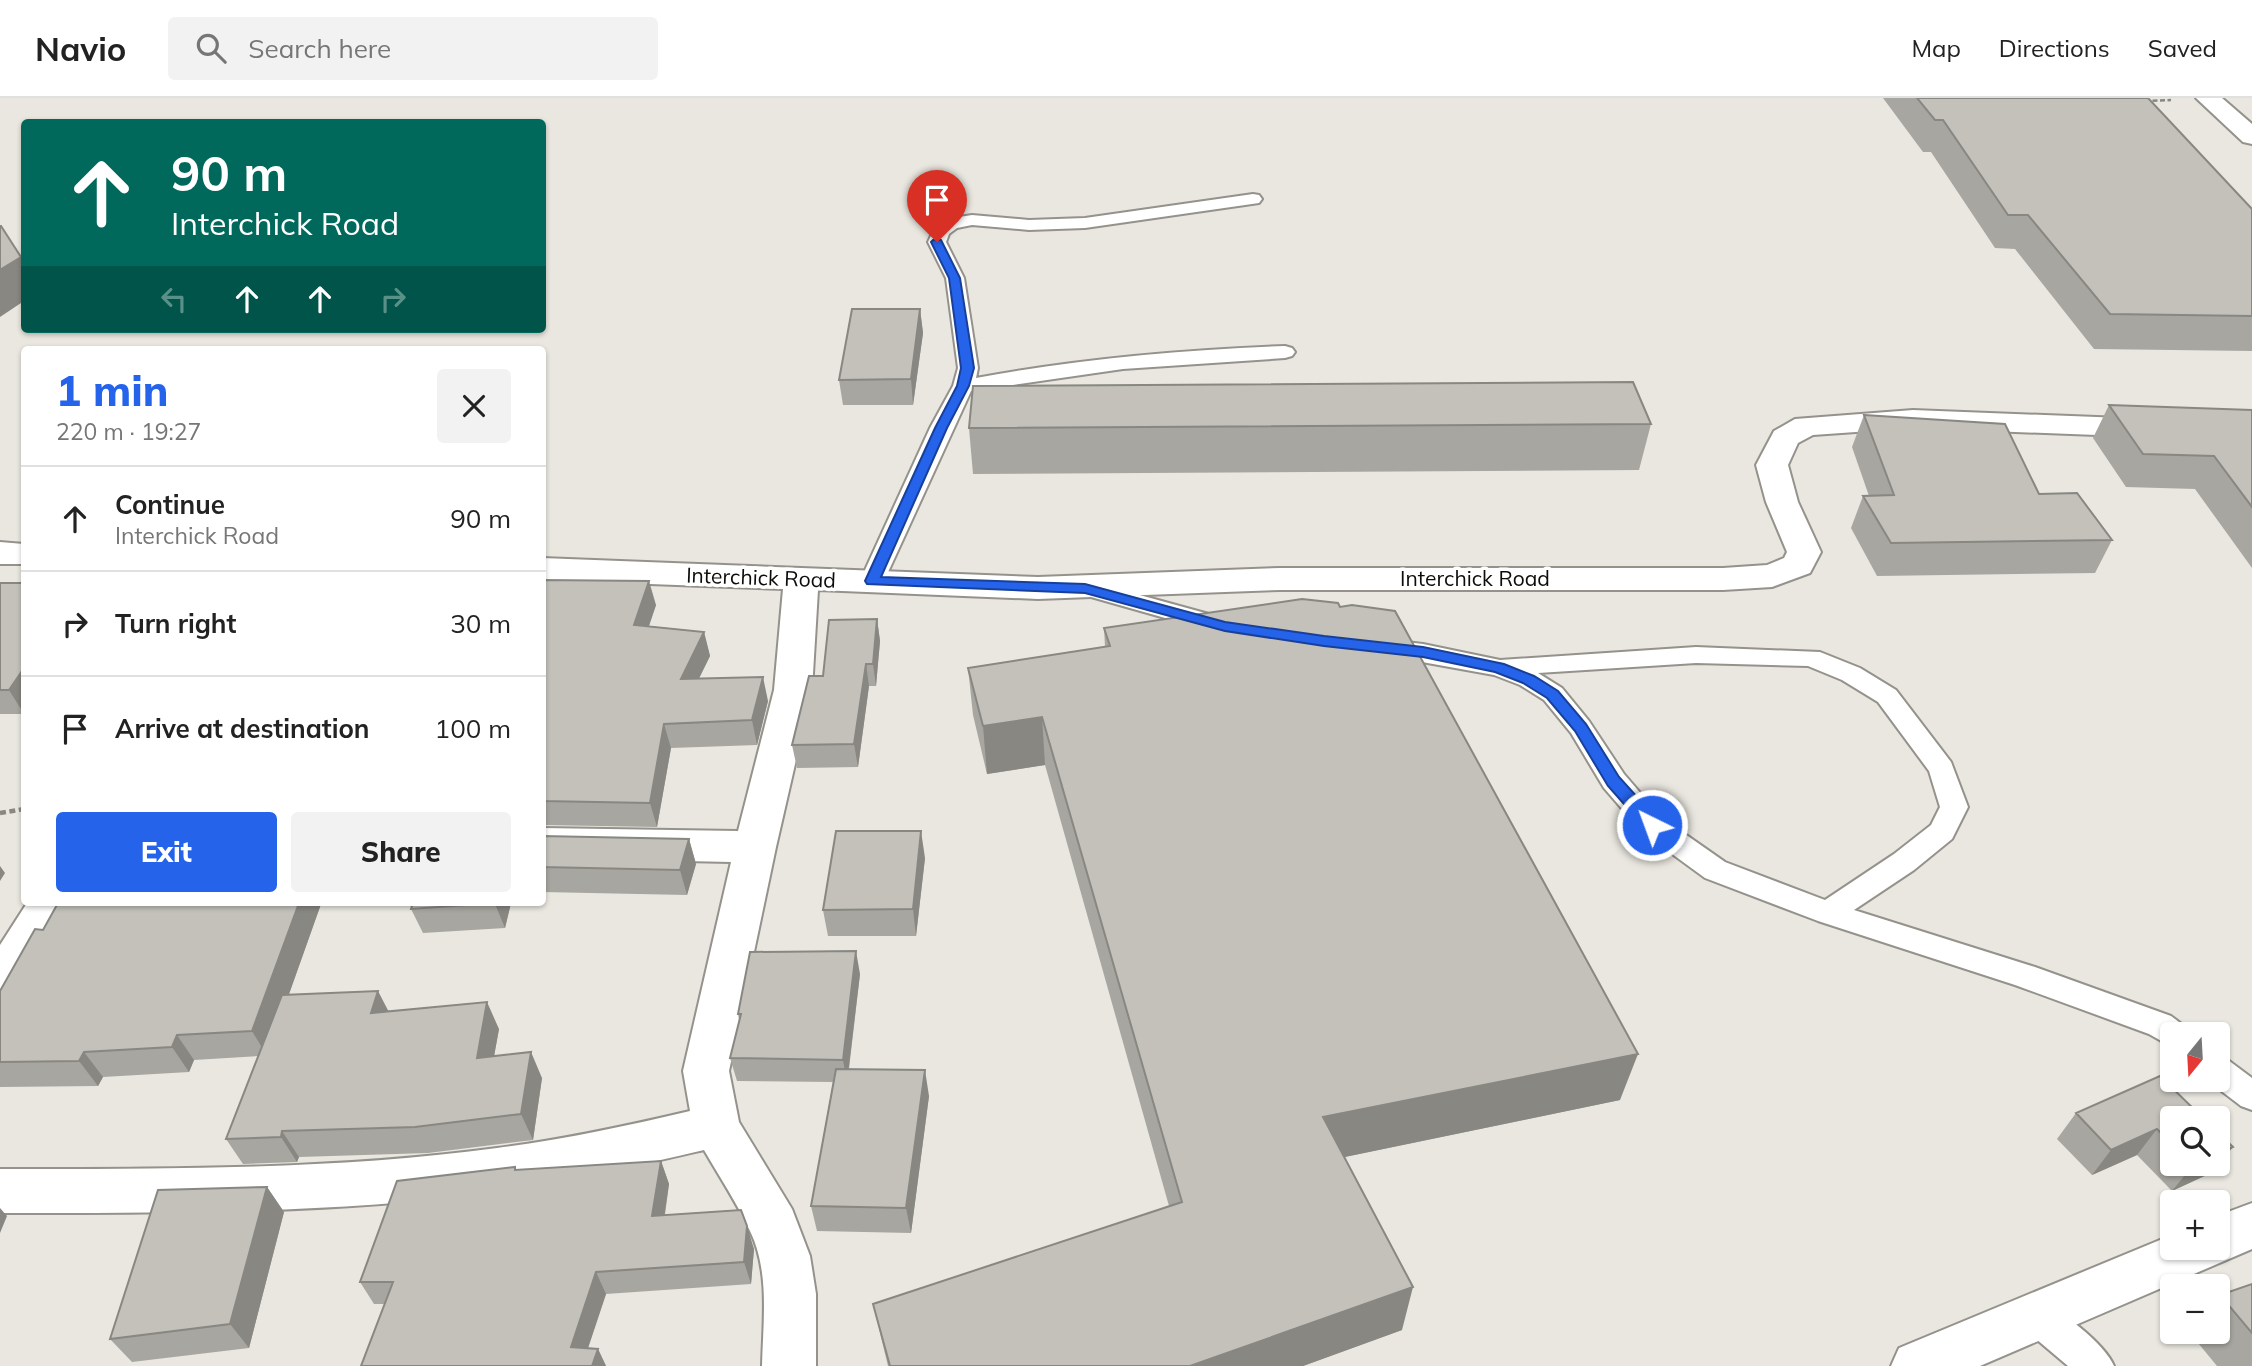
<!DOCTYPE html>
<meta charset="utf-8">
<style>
body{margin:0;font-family:Mulish,sans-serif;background:#f2f2f2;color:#222;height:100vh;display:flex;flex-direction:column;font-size:26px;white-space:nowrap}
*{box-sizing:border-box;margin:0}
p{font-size:23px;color:#767676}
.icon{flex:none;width:38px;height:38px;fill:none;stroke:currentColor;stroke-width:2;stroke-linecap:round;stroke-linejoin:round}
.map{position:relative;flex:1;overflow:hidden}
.drawer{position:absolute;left:21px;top:248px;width:525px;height:560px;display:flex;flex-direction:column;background:#fff;border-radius:7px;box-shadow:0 2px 5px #0004}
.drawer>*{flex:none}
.guide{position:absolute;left:21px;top:21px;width:525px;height:214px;border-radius:7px;box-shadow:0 2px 5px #0004;background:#00695c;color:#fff;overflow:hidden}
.needle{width:46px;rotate:198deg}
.buttons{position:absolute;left:2160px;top:924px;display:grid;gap:14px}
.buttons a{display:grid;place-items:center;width:70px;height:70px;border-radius:7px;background:#fff;box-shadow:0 2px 5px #0004;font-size:35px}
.pin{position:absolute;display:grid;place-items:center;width:60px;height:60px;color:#fff;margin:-72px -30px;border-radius:50% 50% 50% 0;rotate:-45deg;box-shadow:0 0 7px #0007}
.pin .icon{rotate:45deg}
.me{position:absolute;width:77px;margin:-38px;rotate:318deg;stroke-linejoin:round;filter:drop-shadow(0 0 5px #0008)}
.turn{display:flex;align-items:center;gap:24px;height:147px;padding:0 35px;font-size:32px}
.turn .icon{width:91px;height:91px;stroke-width:2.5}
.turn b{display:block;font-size:49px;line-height:60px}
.lanes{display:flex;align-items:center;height:66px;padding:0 35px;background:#0003;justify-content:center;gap:35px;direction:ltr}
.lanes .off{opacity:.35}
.round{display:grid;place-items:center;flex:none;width:74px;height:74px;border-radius:7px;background:#f2f2f2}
.summary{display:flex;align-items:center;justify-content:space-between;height:119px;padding:0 35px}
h1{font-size:42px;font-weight:800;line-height:52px;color:#2563eb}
.primary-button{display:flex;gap:14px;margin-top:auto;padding:14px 35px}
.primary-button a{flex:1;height:80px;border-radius:7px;background:#2563eb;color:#fff;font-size:28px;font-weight:800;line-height:80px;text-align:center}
.primary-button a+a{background:#f2f2f2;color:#222}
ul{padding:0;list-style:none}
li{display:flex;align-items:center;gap:21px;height:105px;padding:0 35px;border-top:2px solid #e0e0e0}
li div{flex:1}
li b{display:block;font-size:26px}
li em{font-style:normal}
header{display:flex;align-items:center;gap:42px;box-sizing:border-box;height:98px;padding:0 35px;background:#fff;border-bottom:2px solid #e0e0e0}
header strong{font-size:33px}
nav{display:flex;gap:38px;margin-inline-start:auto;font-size:24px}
.search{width:490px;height:63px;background:#f2f2f2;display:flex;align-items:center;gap:18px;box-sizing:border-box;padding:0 24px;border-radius:7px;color:#767676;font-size:26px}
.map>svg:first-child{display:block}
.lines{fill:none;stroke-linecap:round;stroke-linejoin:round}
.service-casing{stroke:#94928b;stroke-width:4}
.minor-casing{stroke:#94928b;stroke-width:4}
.path-far1{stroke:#888781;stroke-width:2.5;stroke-dasharray:5 2.5;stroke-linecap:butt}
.path{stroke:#888781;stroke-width:4.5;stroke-dasharray:6 3.5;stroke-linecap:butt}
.service{fill:#fff;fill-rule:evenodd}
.minor{fill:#fff;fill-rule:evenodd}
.wall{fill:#a8a6a0}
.shaded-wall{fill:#888782}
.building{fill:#c3c1ba;stroke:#888782;stroke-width:2}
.route{fill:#2563eb;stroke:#184099;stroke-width:2}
.labels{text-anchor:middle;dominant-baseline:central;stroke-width:7;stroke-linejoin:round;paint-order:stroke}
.street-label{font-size:21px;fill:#0c0c09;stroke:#fff}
</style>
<header>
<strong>Navio</strong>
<div class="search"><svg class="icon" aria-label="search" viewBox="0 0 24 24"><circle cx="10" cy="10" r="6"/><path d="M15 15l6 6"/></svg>Search here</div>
<nav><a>Map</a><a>Directions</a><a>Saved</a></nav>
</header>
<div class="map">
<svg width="2252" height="1268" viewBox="0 0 2252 1268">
<rect width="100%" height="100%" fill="#e9e7df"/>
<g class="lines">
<defs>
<path id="service" d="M1253 96 1259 97 1262 101 1259 105 1085 130 1029 132 972 127 957 130 949 136 946 144 964 180 978 270 976 280C1078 261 1181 252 1285 248L1292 250 1295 254 1292 258 1285 260 1123 271 971 293 884 483 880 488 872 490 864 488 860 483 930 330 953 288 958 270 946 180 928 144 935 129 946 121 972 117 1029 122 1085 120Z
M1085 482 1227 521 1230 527 1227 533 1218 535 1077 495 1073 490 1077 485Z
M1381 541 1423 546 1500 562 1696 549 1820 554 1860 570 1896 592 1951 664 1968 709 1952 741 1914 772 1854 812 2035 869 2171 918 2183 927 2188 936H2172V949L2149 936 2015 887 1818 823 1705 780 1642 734 1604 690 1571 635 1544 602 1520 587 1494 577 1372 555 1369 549 1372 543ZM1696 565 1808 568 1842 582 1878 604 1929 673 1940 709 1931 727 1894 756 1825 802 1725 764 1662 720 1624 676 1589 623 1562 590 1538 575Z
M2217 958 2228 962 2252 980V1012L2241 1008 2207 982H2217Z
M2036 1201C2059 1210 2105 1246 2114 1268H2068L2023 1230 2018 1218 2023 1206Z"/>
<path id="minor" d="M2196 0H2222L2252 26V46L2243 44Z
M1913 312 2252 325V343L1913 330 1813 337 1798 345 1788 367 1798 404 1821 454 1810 475 1772 489 1723 492H1280L1038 501 818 492 812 592 776 749 729 973 739 1024 792 1111 810 1158 816 1196V1268H762C763 1224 770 1174 750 1133 737 1105 719 1078 704 1052 635 1068 567 1084 497 1094 333 1116 165 1115 0 1115V1071C165 1071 333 1072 497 1050 562 1042 626 1028 690 1013L683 973 731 764 542 760V730L738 733 774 592 783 491 542 482V460L1038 479 1280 470H1723L1767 467 1784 460 1787 454 1766 404 1756 367 1774 333 1795 321Z
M0 444 24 446V466H0Z
M27 805H71L16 897 0 902V847Z
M2252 1105V1151L1980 1268H1891L1899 1250 2172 1137V1150H2217V1118Z"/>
</defs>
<use href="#service" class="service-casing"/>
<use href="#minor" class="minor-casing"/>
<path class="path-far1" d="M2145 3 2171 2"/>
<path class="path" d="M0 715 24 711"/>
<use href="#service" class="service"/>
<use href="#minor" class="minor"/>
</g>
<path class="wall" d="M1883 0H2148L2252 111V253L2094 251 2015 151 1995 150 1931 54H1923Z
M920 211 923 235 913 307H843L839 282Z
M2109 307 2252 312V470L2195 391 2126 389 2093 340Z
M1864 317 2039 396 2112 442 2095 475 1877 478 1851 430 1863 398H1869L1852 349Z
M1651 326 1639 372 973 376 969 330Z
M542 482 656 507 649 528 704 534 710 558 699 580 768 603 757 647 671 650 657 729 542 727Z
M0 485 24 616H0Z
M877 521 880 543 876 588H869L858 669 797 670 792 647Z
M1104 530 1620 1002 1344 1059 1402 1232 1303 1268H888L873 1206 1169 1108 1045 667 987 676 973 617 968 570 1105 549Z
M542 738 689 741 696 766 687 797 542 794Z
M925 760 916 838H828L823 812Z
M299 805 321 806 289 896 499 931 494 958 542 980 533 1042 428 1055 299 1059 297 1064 243 1066 226 1041 258 958 194 962 189 974 103 979 98 988 0 989V893L43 832Z
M511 805 505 830 423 835 411 811Z
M860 876 849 971 929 998 911 1135 817 1133 811 1108 833 984 737 983 730 960 739 922 738 916Z
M2076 1015 2172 1020V1066H2217L2233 1049 2211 1075 2172 1093 2137 1057 2092 1077 2057 1041Z
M661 1063 669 1086 665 1117 754 1151 751 1186 606 1196 588 1250 598 1251 606 1268H361L385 1206H374L360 1184 515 1069 516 1072Z
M267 1089 284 1114 249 1250 132 1264 110 1241Z
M2252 1186V1268H2217L2189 1234H2217V1199L2220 1197Z"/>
<path class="shaded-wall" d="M21 159 24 166V203L0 219V172Z
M920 211 923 235 913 307 911 281Z
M649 483 656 507 641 551 634 527Z
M877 521 880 543 876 588 873 566Z
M704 534 710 558 687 605 681 581Z
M866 566 869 588 858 669 854 646Z
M24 570V616L9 592Z
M763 579 768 603 757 647 752 622Z
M1042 619 1045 667 987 676 983 628Z
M664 626 671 650 657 729 650 705Z
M921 733 925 760 916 838 913 811Z
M689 741 696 766 687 797 680 772Z
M0 768 5 775 0 783Z
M299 805 321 806 267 958 252 933Z
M495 805H511L505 830 495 806Z
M856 853 860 876 847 984 843 962Z
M378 893 392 920 371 915Z
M487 904 499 931 489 986 477 960Z
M177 937 194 962 189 974 172 949Z
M84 954 103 979 98 988 79 963Z
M531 954 542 980 533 1042 521 1016Z
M1638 956 1620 1002 1316 1065 1323 1019Z
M925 972 929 998 911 1135 906 1110Z
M2157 1031 2137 1057 2092 1077 2111 1052Z
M282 1033 299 1059 297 1064 281 1039Z
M2233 1049 2211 1075 2172 1093 2193 1067 2197 1066H2217V1056Z
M661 1063 669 1086 661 1140 652 1118Z
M267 1089 284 1114 249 1250 230 1226Z
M0 1110 7 1118 0 1135Z
M747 1128 754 1151 751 1186 744 1164Z
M596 1174 606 1196 582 1268 571 1249Z
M1413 1189 1402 1232 1303 1268H1190Z
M598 1251 606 1268H592Z"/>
<path class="building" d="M1917 0H2148L2252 111V218L2110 216 2028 117H2008L1943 22H1935Z
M0 128H1L21 159 0 172Z
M852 211H920L911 281 839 282Z
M1633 284 1651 326 969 330 973 288Z
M2109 307 2252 312V409L2214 358 2143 356Z
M1864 317 2005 326 2039 396 2077 395 2112 442 1891 445 1863 398 1894 397Z
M542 482 649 483 634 527 704 534 681 581 763 579 752 622 664 626 650 705 542 703Z
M0 485H24V570L9 592H0Z
M1302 501 1338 505 1340 509 1352 507 1395 513 1638 956 1323 1019 1413 1189 1190 1268H890L873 1206 1182 1104 1042 619 983 628 968 570 1110 548 1104 530Z
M877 521 873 566H866L854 646 792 647 809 578H823L829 522Z
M836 733H921L913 811 823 812Z
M542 738 689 741 680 772 542 769Z
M58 805H299L252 933 177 937 172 949 84 954 79 963 0 964V893L35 831 43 832Z
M413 805H495L411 811Z
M856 853 843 962 730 960 741 916H738L750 854Z
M378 893 371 915 487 904 477 960 531 954 521 1016 415 1029 282 1033 281 1039 226 1041 282 897Z
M836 971 925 972 906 1110 811 1108Z
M2160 978 2203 1020H2172V1046L2157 1031 2111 1052 2076 1015Z
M2217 1034 2233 1049 2217 1056Z
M661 1063 652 1118 741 1112 747 1128 744 1164 596 1174 571 1249 598 1251 592 1268H361L393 1184H360L397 1083 515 1069V1072Z
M267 1089 230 1226 110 1241 158 1092Z
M2252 1186V1235L2220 1197Z"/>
<path class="route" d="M933 142H941L960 180 974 270 969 288 947 330 881 479 1085 486 1225 524 1324 538 1423 549 1504 566 1534 578 1558 593 1586 626 1619 679 1658 722 1660 727 1658 731H1646L1608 688 1575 633 1547 600 1523 585 1495 574 1423 559 1324 548 1225 533 1085 495 867 486 865 483 935 330 957 288 961 270 949 180 931 144Z"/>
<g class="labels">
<g class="street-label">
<text transform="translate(761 479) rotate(2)">Interchick Road</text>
<text x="1475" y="480">Interchick Road</text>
</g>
</g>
</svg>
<div class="buttons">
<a><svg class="needle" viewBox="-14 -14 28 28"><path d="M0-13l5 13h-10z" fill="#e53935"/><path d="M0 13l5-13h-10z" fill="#767676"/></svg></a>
<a><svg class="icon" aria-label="search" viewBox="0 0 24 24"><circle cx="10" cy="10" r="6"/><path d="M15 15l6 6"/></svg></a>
<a>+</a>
<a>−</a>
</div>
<div class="pin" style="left:937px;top:144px;background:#d93025"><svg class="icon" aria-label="arrive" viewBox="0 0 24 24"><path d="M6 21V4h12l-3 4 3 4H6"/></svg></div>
<svg class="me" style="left:1652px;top:727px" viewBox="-20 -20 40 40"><circle r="17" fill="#2563eb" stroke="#fff" stroke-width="3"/><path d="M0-11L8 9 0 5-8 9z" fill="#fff"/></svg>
<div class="guide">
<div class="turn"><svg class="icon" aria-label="ahead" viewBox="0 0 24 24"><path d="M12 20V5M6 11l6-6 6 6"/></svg><div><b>90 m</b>Interchick Road</div></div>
<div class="lanes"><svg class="icon off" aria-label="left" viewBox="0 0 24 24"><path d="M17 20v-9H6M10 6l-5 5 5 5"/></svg><svg class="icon" aria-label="ahead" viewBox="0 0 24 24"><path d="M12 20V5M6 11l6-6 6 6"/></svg><svg class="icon" aria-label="ahead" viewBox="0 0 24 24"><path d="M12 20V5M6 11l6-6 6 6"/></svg><svg class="icon off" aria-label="right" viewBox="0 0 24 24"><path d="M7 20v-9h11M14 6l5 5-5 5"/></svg></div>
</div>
<section class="drawer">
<div class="summary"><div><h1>1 min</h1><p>220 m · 19:27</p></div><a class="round"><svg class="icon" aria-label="close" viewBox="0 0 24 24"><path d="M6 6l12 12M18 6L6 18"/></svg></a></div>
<ul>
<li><svg class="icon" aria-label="ahead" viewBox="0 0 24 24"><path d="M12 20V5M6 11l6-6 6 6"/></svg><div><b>Continue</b><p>Interchick Road</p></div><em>90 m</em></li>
<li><svg class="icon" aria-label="right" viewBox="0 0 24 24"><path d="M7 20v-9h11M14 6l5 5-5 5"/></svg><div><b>Turn right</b></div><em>30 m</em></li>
<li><svg class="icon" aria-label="arrive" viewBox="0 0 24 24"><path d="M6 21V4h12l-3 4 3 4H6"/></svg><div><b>Arrive at destination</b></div><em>100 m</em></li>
</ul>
<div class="primary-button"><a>Exit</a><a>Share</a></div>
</section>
</div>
